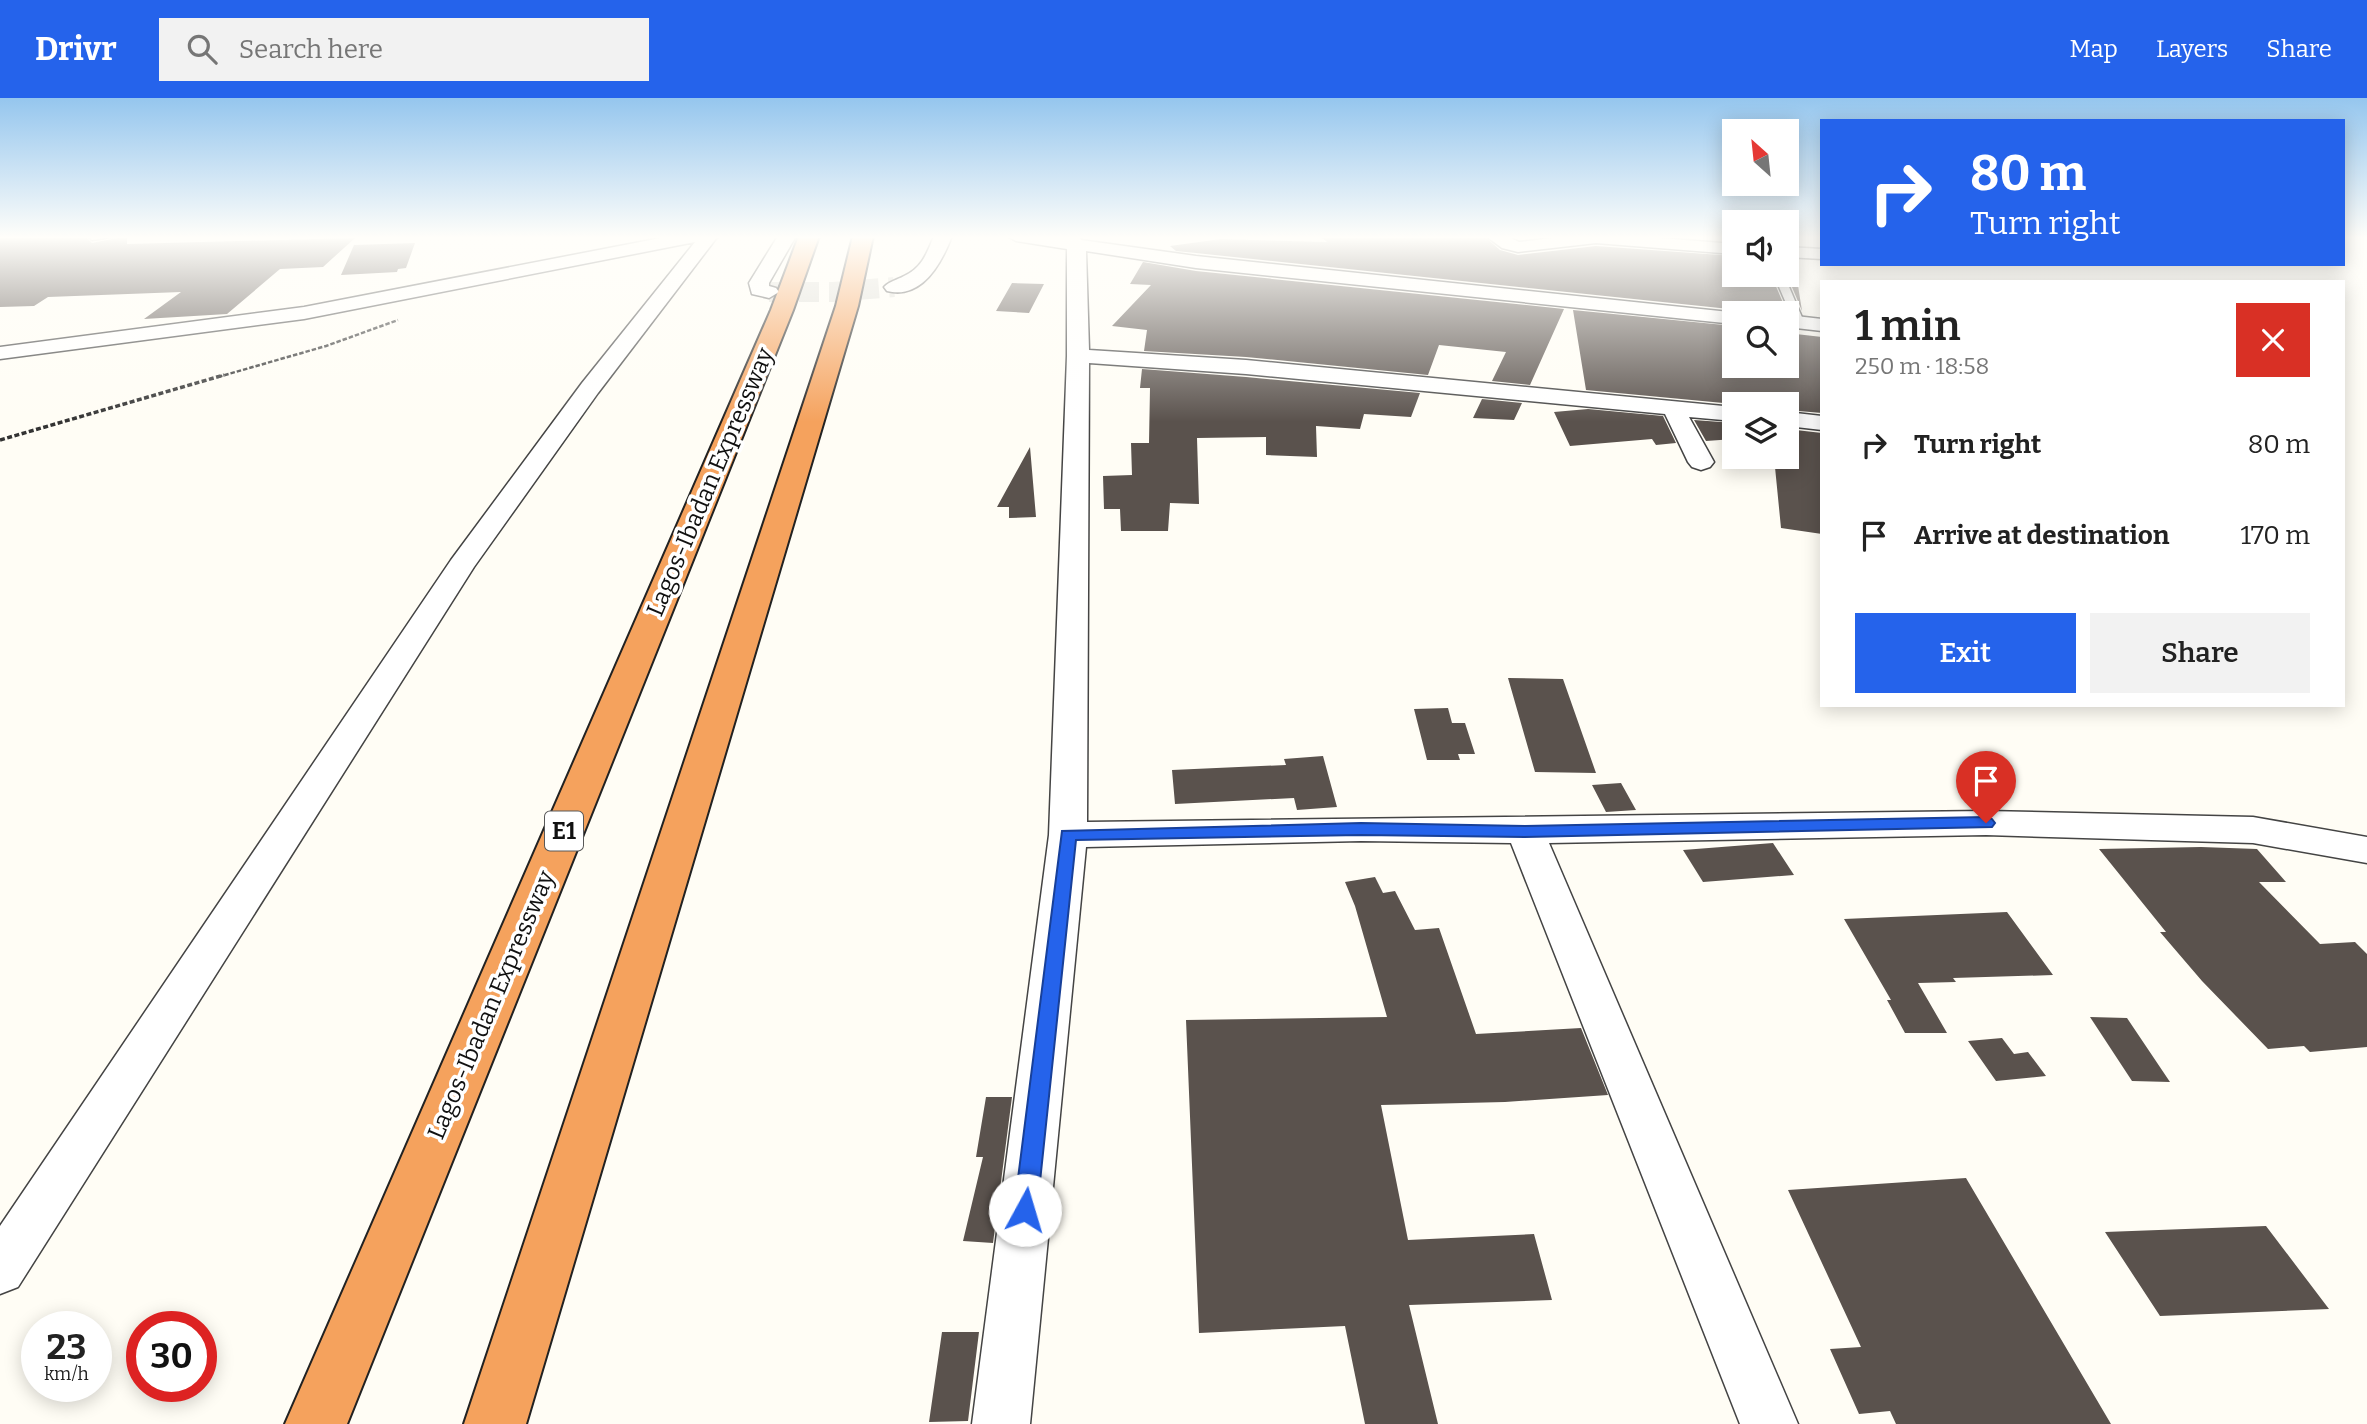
<!DOCTYPE html>
<meta charset="utf-8">
<style>
body{margin:0;font-family:Bitter,serif;background:#f2f2f2;color:#222;height:100vh;display:flex;flex-direction:column;font-size:26px;white-space:nowrap}
*{box-sizing:border-box;margin:0}
p{font-size:23px;color:#767676}
.icon{flex:none;width:38px;height:38px;fill:none;stroke:currentColor;stroke-width:2;stroke-linecap:round;stroke-linejoin:round}
.map{position:relative;flex:1;overflow:hidden}
.sheet{position:absolute;left:1820px;top:182px;width:525px;height:427px;display:flex;flex-direction:column;background:#fff;border-radius:0px;box-shadow:0 4px 18px #0003}
.sheet>*{flex:none}
.top-card{position:absolute;left:1820px;top:21px;width:525px;height:147px;border-radius:0px;box-shadow:0 4px 18px #0003;background:#2563eb;color:#fff;overflow:hidden}
.needle{width:46px;rotate:333deg}
.tools{position:absolute;left:1722px;top:21px;display:grid;gap:14px}
.tools a{display:grid;place-items:center;width:77px;height:77px;border-radius:0px;background:#fff;box-shadow:0 4px 18px #0003;font-size:35px}
.speed{position:absolute;left:21px;top:1213px;display:flex;gap:14px;font-size:35px;font-weight:700;text-align:center}
.speed>*{display:grid;place-content:center;width:91px;height:91px;border-radius:50%;background:#fff;box-shadow:0 4px 18px #0003;line-height:1}
.speed small{font-size:18px;font-weight:400}
.speed .limit{border:10px solid #d22;background:#fff;color:#111}
.pin{position:absolute;display:grid;place-items:center;width:60px;height:60px;color:#fff;margin:-72px -30px;border-radius:50% 50% 50% 0;rotate:-45deg;box-shadow:0 0 7px #0007}
.pin .icon{rotate:45deg}
.me{position:absolute;width:77px;margin:-38px;rotate:6deg;stroke-linejoin:round;filter:drop-shadow(0 0 5px #0008)}
.turn{display:flex;align-items:center;gap:24px;height:147px;padding:0 35px;font-size:32px}
.turn .icon{width:91px;height:91px;stroke-width:2.5}
.turn b{display:block;font-size:49px;line-height:60px}
.round{display:grid;place-items:center;flex:none;width:74px;height:74px;border-radius:0px;background:#f2f2f2}
.summary{display:flex;align-items:center;justify-content:space-between;height:119px;padding:0 35px}
h1{font-size:42px;font-weight:600;line-height:52px}
.button{display:flex;gap:14px;margin-top:auto;padding:14px 35px}
.button a{flex:1;height:80px;border-radius:0px;background:#2563eb;color:#fff;font-size:28px;font-weight:600;line-height:80px;text-align:center}
.button a+a{background:#f2f2f2;color:#222}
ul{padding:0;list-style:none}
li{display:flex;align-items:center;gap:21px;height:91px;padding:0 35px}
li div{flex:1}
li b{display:block;font-size:26px}
li em{font-style:normal}
header{display:flex;align-items:center;gap:42px;box-sizing:border-box;height:98px;padding:0 35px;background:#2563eb;color:#fff}
header strong{font-size:33px}
nav{display:flex;gap:38px;margin-inline-start:auto;font-size:24px}
.search{width:490px;height:63px;background:#f2f2f2;display:flex;align-items:center;gap:18px;box-sizing:border-box;padding:0 24px;border-radius:0px;color:#767676;font-size:26px}
.map>svg:first-child{display:block}
.building{fill:#5a524d}
.lines{fill:none;stroke-linecap:round;stroke-linejoin:round}
.minor-tunnel{stroke:#dbdad3;stroke-width:20;stroke-dasharray:20 10;stroke-linecap:butt}
.service-casing{stroke:#444;stroke-width:3}
.minor-casing{stroke:#444;stroke-width:3}
.motorway-casing{stroke:#222;stroke-width:4}
.path-far1{stroke:#333;stroke-width:2.5;stroke-dasharray:4.5 2;stroke-linecap:butt}
.path{stroke:#333;stroke-width:3.5;stroke-dasharray:5 2.5;stroke-linecap:butt}
.service{fill:#fff;fill-rule:evenodd}
.minor{fill:#fff;fill-rule:evenodd}
.motorway{fill:#f5a25d;fill-rule:evenodd}
.route{fill:#2563eb;stroke:#184099;stroke-width:2}
.labels{text-anchor:middle;dominant-baseline:central;stroke-width:7;stroke-linejoin:round;paint-order:stroke}
.shield{fill:#fff;stroke:#585858;stroke-width:2}
.shield-label{font-size:23px;font-weight:bold;fill:#111}
.street-label{font-size:24px;fill:#111;stroke:#fff}
</style>
<header>
<strong>Drivr</strong>
<div class="search"><svg class="icon" aria-label="search" viewBox="0 0 24 24"><circle cx="10" cy="10" r="6"/><path d="M15 15l6 6"/></svg>Search here</div>
<nav><a>Map</a><a>Layers</a><a>Share</a></nav>
</header>
<div class="map">
<svg width="2367" height="1326" viewBox="0 0 2367 1326">
<rect width="100%" height="100%" fill="#fffdf5"/>
<path class="building" d="M0 138H85L92 145 127 138V146L355 140 323 169 280 171 227 216 144 221 181 194 48 199 34 208 0 209Z
M1320 138H1484L1500 152 1518 157 1596 148 1734 158V177H1771L1787 214 1742 215 1739 212 1196 155 1176 153 1170 148 1221 141 1327 144Z
M415 145 406 170 398 171 397 174 341 177 354 147Z
M1787 162H1794L1802 213 1787 177Z
M1143 164 1196 173 1564 211 1530 287 1492 283 1506 254 1439 247 1428 277 1246 259 1144 253 1147 232 1112 228 1151 187 1130 186Z
M1012 185 1044 186 1029 215 996 213Z
M1573 212 1734 228V268H1789L1787 235 1822 239V315L1787 312V306H1734L1586 292Z
M1142 271 1246 279 1420 295 1411 319 1364 316 1360 331 1316 328 1317 359 1266 357V339L1197 340 1199 406 1170 405 1168 433H1121L1120 411H1104L1103 378 1132 377 1131 345H1149L1150 290H1140Z
M1482 301 1522 305 1514 322 1473 320Z
M1588 311 1663 318 1676 345 1656 347 1652 341 1570 348 1554 314Z
M1694 322 1734 325V341L1706 343Z
M1787 331 1822 335V436L1781 430 1774 359H1787Z
M1030 349 1036 419 1009 420V409H997Z
M1508 580 1563 581 1596 675 1535 674Z
M1448 610 1452 625H1465L1475 656H1458L1460 662H1427L1414 611Z
M1323 658 1337 709 1297 712 1294 700 1175 706 1172 672 1286 667 1284 661Z
M1621 685 1636 712 1606 714 1592 687Z
M1773 745 1794 777 1703 784 1683 752Z
M2201 749 2257 751 2286 784H2259L2320 846 2355 844 2367 856V949L2310 954 2304 948 2268 951 2202 883 2160 834H2166L2099 751Z
M1375 779 1383 795 1395 793 1415 832 1439 830 1476 936 1581 930 1608 997 1505 1004 1381 1007 1408 1142 1534 1136 1552 1202 1409 1207 1438 1326H1365L1345 1228 1199 1235 1186 922 1387 919 1355 808 1345 784Z
M2007 814 2053 877 1953 880 1956 884 1918 885 1947 935H1905L1887 902H1891L1844 821Z
M2090 919 2127 920 2170 984 2132 983Z
M2002 940 2014 956 2028 954 2046 978 1996 983 1968 943Z
M986 999H1012L993 1145 963 1143 983 1059H976Z
M1966 1080 2111 1326H1896L1890 1313 1859 1316 1830 1251 1861 1249 1788 1092Z
M2266 1128 2329 1211 2160 1218 2105 1134Z
M942 1234H979L968 1323 929 1324Z"/>
<g class="lines">
<path class="minor-tunnel" d="M769 194H833L894 189"/>
<defs>
<path id="service" d="M88 138H116L92 142Z
M1774 177H1784L1804 224 1803 226 1794 224Z"/>
<path id="minor" d="M671 138H718L598 295 474 469 18 1189 0 1196V1128L451 462 582 285 695 144 304 221 0 261V249L304 209Z
M778 138H796L769 185V188L776 190 779 194 769 200 752 196 749 185Z
M934 138H952C942 164 922 202 887 193L884 189C890 183 897 182 904 178 922 170 927 155 934 138Z
M1007 138H1080L1081 142 1196 158 1739 215H1734V226L1196 170 1086 153 1089 252 1246 262 1734 309V323L1689 319 1714 364 1710 369 1701 372 1692 369 1688 364 1665 316 1246 276 1089 265 1087 724 1986 713 2253 719 2367 739V765L2253 745 1986 737 1549 745 1798 1326H1740L1511 745 1361 743 1086 749 1030 1326H972L1049 737 1067 258V151L1016 143Z
M1486 138H1507L1519 144 1568 138H1636L1734 146V156L1596 145 1518 154 1502 150Z
M1787 149 1822 151V161L1787 159Z
M1787 217 1822 221V233L1787 229Z
M1787 314 1822 318V332L1787 328Z"/>
<path id="motorway" d="M799 138H819L793 212 347 1326H285L771 212Z
M853 138H873L858 208 526 1326H464L836 208Z"/>
</defs>
<use href="#service" class="service-casing"/>
<use href="#minor" class="minor-casing"/>
<use href="#motorway" class="motorway-casing"/>
<path class="path-far1" d="M218 279 326 248 398 222"/>
<path class="path" d="M0 342 224 277"/>
<use href="#service" class="service"/>
<use href="#minor" class="minor"/>
<use href="#motorway" class="motorway"/>
</g>
<linearGradient id="sky" x2="0" y2="1"><stop stop-color="#95c6ee"/><stop offset="0.43" stop-color="#fffefa"/><stop offset="1" stop-color="#fffefa" stop-opacity="0"/></linearGradient>
<rect width="2367" height="324" fill="url(#sky)"/>
<path class="route" d="M1986 719 1992 721 1995 725 1992 729 1525 739 1361 737 1076 742 1037 1112 1033 1119 1025 1122 1017 1119 1014 1112 1062 733 1361 725 1525 728Z"/>
<g class="labels">
<rect class="shield" x="545" y="713.5" width="38" height="39" rx="5"/>
<g class="shield-label">
<text x="564" y="733">E1</text>
</g>
<g class="street-label">
<text transform="translate(710 384) rotate(-67)">Lagos-Ibadan Expressway</text>
<text transform="translate(491 907) rotate(-67)">Lagos-Ibadan Expressway</text>
</g>
</g>
</svg>
<div class="tools">
<a><svg class="needle" viewBox="-14 -14 28 28"><path d="M0-13l5 13h-10z" fill="#e53935"/><path d="M0 13l5-13h-10z" fill="#767676"/></svg></a>
<a><svg class="icon" aria-label="sound" viewBox="0 0 24 24"><path d="M4 9h4l5-4v14l-5-4H4zM17 9q2 3 0 6"/></svg></a>
<a><svg class="icon" aria-label="search" viewBox="0 0 24 24"><circle cx="10" cy="10" r="6"/><path d="M15 15l6 6"/></svg></a>
<a><svg class="icon" aria-label="layers" viewBox="0 0 24 24"><path d="M12 4l9 5-9 5-9-5zM3 14l9 5 9-5"/></svg></a>
</div>
<div class="speed"><div>23<small>km/h</small></div><div class="limit">30</div></div>
<div class="pin" style="left:1986px;top:725px;background:#d93025"><svg class="icon" aria-label="arrive" viewBox="0 0 24 24"><path d="M6 21V4h12l-3 4 3 4H6"/></svg></div>
<svg class="me" style="left:1025px;top:1112px" viewBox="-20 -20 40 40"><circle r="19" fill="#fff"/><path d="M0-13L10 11 0 6-10 11z" fill="#2563eb"/></svg>
<div class="top-card">
<div class="turn"><svg class="icon" aria-label="right" viewBox="0 0 24 24"><path d="M7 20v-9h11M14 6l5 5-5 5"/></svg><div><b>80 m</b>Turn right</div></div>
</div>
<section class="sheet">
<div class="summary"><div><h1>1 min</h1><p>250 m · 18:58</p></div><a class="round" style="background:#d93025;color:#fff"><svg class="icon" aria-label="close" viewBox="0 0 24 24"><path d="M6 6l12 12M18 6L6 18"/></svg></a></div>
<ul>
<li><svg class="icon" aria-label="right" viewBox="0 0 24 24"><path d="M7 20v-9h11M14 6l5 5-5 5"/></svg><div><b>Turn right</b></div><em>80 m</em></li>
<li><svg class="icon" aria-label="arrive" viewBox="0 0 24 24"><path d="M6 21V4h12l-3 4 3 4H6"/></svg><div><b>Arrive at destination</b></div><em>170 m</em></li>
</ul>
<div class="button"><a>Exit</a><a>Share</a></div>
</section>
</div>
